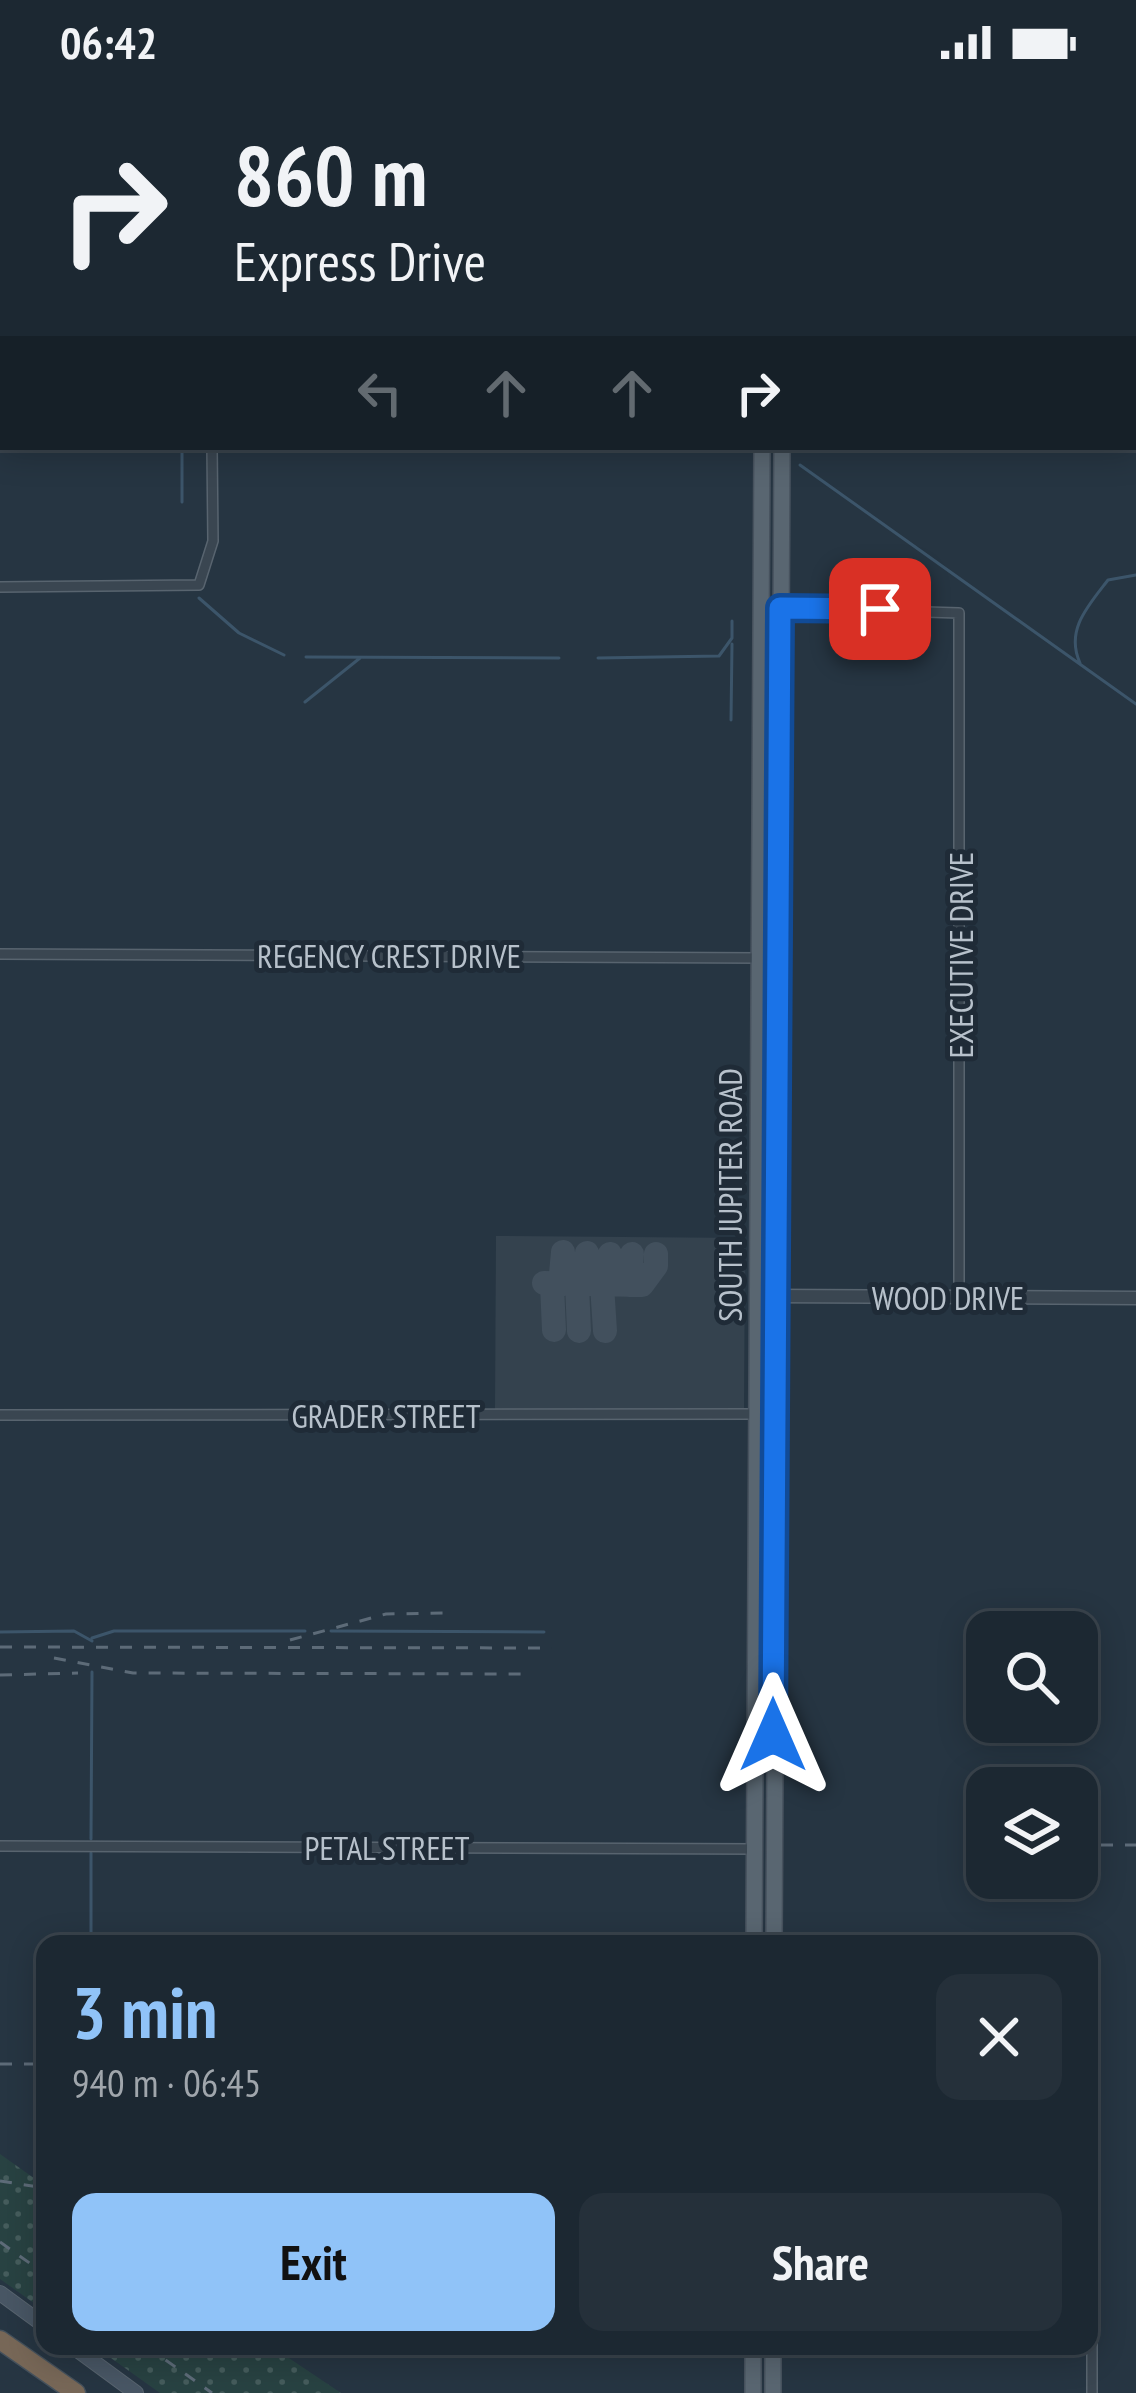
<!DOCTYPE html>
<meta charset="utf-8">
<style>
body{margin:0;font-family:"PT Sans Narrow",sans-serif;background:#25303a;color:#f1f3f6;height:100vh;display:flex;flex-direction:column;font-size:45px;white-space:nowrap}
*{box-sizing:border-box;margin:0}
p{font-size:39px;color:#a0a6ac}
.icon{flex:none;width:66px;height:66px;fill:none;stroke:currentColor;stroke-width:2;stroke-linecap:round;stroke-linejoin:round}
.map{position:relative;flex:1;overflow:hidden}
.details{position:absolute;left:36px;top:1851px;width:1062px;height:420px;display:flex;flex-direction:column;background:#1c2832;border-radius:24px;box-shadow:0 6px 30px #0003,0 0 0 3px #3a444d}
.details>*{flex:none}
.top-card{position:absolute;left:0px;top:0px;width:1137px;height:366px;box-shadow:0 6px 30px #0003,0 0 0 3px #3a444d;background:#1c2832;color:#f1f3f6;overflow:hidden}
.tools{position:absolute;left:966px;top:1527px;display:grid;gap:24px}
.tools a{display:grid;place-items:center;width:132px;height:132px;border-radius:24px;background:#1c2832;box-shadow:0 6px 30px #0003,0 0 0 3px #3a444d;font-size:60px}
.pin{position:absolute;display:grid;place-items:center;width:102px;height:102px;color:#fff;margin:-51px;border-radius:24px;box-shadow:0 6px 18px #0006}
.me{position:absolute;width:132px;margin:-66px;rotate:0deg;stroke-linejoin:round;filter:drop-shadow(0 0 9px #0008)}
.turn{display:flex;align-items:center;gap:42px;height:252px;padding:0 36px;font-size:54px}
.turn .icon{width:156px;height:156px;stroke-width:2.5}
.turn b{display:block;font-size:84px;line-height:102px}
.lanes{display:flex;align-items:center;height:114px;padding:0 36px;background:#0003;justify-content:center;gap:60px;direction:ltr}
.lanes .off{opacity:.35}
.round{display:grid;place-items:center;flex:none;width:126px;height:126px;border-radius:24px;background:#25303a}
.headline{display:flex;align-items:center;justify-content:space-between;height:204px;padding:0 36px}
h1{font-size:72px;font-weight:800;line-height:90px;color:#90c3f8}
.button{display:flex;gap:24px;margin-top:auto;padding:24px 36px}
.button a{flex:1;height:138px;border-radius:24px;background:#90c3f8;color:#111;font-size:48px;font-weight:800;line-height:138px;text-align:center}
.button a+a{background:#25303a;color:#f1f3f6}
.status{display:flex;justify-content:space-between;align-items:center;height:84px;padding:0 60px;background:#1c2832;direction:ltr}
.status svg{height:33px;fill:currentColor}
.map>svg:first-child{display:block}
.airport{fill:#34424e}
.green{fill:url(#green-dots)}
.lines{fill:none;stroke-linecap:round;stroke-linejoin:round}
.stream{stroke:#3c556a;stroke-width:3}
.taxiway{stroke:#42505d;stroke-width:24}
.minor-casing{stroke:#58646f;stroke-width:12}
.tertiary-casing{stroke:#58646f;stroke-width:15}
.secondary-casing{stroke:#58646f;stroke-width:16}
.primary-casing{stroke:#47525e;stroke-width:18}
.motorway-casing{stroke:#45515c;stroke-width:21}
.minor{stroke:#3a4651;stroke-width:9}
.tertiary{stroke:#3a4651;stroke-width:12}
.secondary{stroke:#485664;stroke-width:14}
.primary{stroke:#596671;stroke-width:15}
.motorway{stroke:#776757;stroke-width:18}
.rail{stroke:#5d6b78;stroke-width:3;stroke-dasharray:12 12;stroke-linecap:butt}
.route-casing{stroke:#114b97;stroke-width:30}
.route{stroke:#1a73e8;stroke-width:21}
.labels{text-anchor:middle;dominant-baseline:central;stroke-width:10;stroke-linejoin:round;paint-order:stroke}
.street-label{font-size:33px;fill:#b7c1cb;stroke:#1f2b37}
</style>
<div class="status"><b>06:42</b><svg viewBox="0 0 49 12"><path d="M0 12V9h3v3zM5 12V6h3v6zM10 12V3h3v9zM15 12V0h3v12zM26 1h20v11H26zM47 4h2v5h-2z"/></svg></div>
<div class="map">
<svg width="1136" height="2309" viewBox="0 0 1136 2309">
<defs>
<pattern id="green-dots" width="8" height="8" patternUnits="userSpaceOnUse" patternTransform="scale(3)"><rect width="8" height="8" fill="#284242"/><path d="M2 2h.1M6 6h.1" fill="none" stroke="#455c5c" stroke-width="1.8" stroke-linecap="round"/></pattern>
</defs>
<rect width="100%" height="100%" fill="#263542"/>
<path class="airport" d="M496 1152 745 1154 744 1325 495 1327Z"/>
<path class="green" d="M0 2070 45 2102V2227L0 2195Z
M94 2262H271L341 2309H160Z"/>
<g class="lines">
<path class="stream" d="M1119 3V0
M182 363V418
M800 381 1136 620
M199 514 239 549 284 571
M306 573 559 574
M598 574 719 572 732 554V537
M1080 579C1065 546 1088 522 1108 496L1136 491
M305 618 360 574
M731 636 732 560
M331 1547 544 1548
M0 1548 74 1547 92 1557
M92 1554 114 1547H305
M91 1755 92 1588
M91 1860V1769"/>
<path class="taxiway" d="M544 1199 642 1201 656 1182V1170
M552 1201 554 1246
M560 1201 563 1168
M577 1201 579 1247
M584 1201 587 1169
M602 1201 605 1247
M607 1201 610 1170
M630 1201 632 1170"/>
<defs>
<path id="minor" d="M400 0V3
M1134 261H1136
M0 503 199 501 213 457 212 363
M759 523 959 529V1213
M0 870 761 874
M0 1331 773 1330
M0 1762 757 1765
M1092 2309V2147"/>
<path id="tertiary" d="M771 1212 1136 1214"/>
<path id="secondary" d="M0 79H3
M1134 82H1136
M0 99H3
M1134 99H1136
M0 2209 45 2242
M72 2262 136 2309"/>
<path id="primary" d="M765 0V3
M783 3V0
M754 1860 762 363
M774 1860 782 363
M753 2309V2262
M773 2309V2262"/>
<path id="motorway" d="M0 2256 76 2309"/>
</defs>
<use href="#minor" class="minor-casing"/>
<use href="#tertiary" class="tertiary-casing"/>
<use href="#secondary" class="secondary-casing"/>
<use href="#primary" class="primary-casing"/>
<use href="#motorway" class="motorway-casing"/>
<use href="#minor" class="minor"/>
<use href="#tertiary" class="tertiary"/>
<use href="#secondary" class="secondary"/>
<use href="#primary" class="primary"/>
<use href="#motorway" class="motorway"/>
<path class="rail" d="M290 1556 386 1530 445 1529
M0 1563 552 1564
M54 1574 133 1589 525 1590
M0 1591 78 1589
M1077 1761H1136
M0 1980H45
M0 2097 45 2104
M0 2158 45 2190
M146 2262 212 2309"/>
</g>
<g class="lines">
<defs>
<path id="route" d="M773 1651 780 524 880 525"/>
</defs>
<use href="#route" class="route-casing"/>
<use href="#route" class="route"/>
</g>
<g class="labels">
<g class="street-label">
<text x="389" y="871">REGENCY CREST DRIVE</text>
<text transform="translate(960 871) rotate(-90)">EXECUTIVE DRIVE</text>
<text transform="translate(729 1111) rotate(-90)">SOUTH JUPITER ROAD</text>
<text x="948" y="1213">WOOD DRIVE</text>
<text x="386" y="1331">GRADER STREET</text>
<text x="387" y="1763">PETAL STREET</text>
</g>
</g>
</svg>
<div class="tools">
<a><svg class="icon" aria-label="search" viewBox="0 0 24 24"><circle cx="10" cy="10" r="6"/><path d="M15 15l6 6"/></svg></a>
<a><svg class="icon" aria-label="layers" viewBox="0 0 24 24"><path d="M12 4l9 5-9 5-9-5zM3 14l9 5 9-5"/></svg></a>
</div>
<div class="pin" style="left:880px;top:525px;background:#d93025"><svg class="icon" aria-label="arrive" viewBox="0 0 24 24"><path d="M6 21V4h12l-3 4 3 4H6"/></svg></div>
<svg class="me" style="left:773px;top:1651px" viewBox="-20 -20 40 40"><path d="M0-17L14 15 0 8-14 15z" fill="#1a73e8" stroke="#fff" stroke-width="4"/></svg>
<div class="top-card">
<div class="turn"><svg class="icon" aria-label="right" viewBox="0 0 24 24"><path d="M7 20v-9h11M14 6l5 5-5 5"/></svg><div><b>860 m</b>Express Drive</div></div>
<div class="lanes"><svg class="icon off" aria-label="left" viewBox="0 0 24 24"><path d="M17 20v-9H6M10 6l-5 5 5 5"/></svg><svg class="icon off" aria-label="ahead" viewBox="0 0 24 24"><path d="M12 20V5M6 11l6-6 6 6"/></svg><svg class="icon off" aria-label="ahead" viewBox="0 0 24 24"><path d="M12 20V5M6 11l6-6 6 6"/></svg><svg class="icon" aria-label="right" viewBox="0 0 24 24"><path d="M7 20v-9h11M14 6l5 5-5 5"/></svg></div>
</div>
<section class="details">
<div class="headline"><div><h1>3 min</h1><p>940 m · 06:45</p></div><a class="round"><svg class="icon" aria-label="close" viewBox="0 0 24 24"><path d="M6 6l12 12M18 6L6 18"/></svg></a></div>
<div class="button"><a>Exit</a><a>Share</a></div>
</section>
</div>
